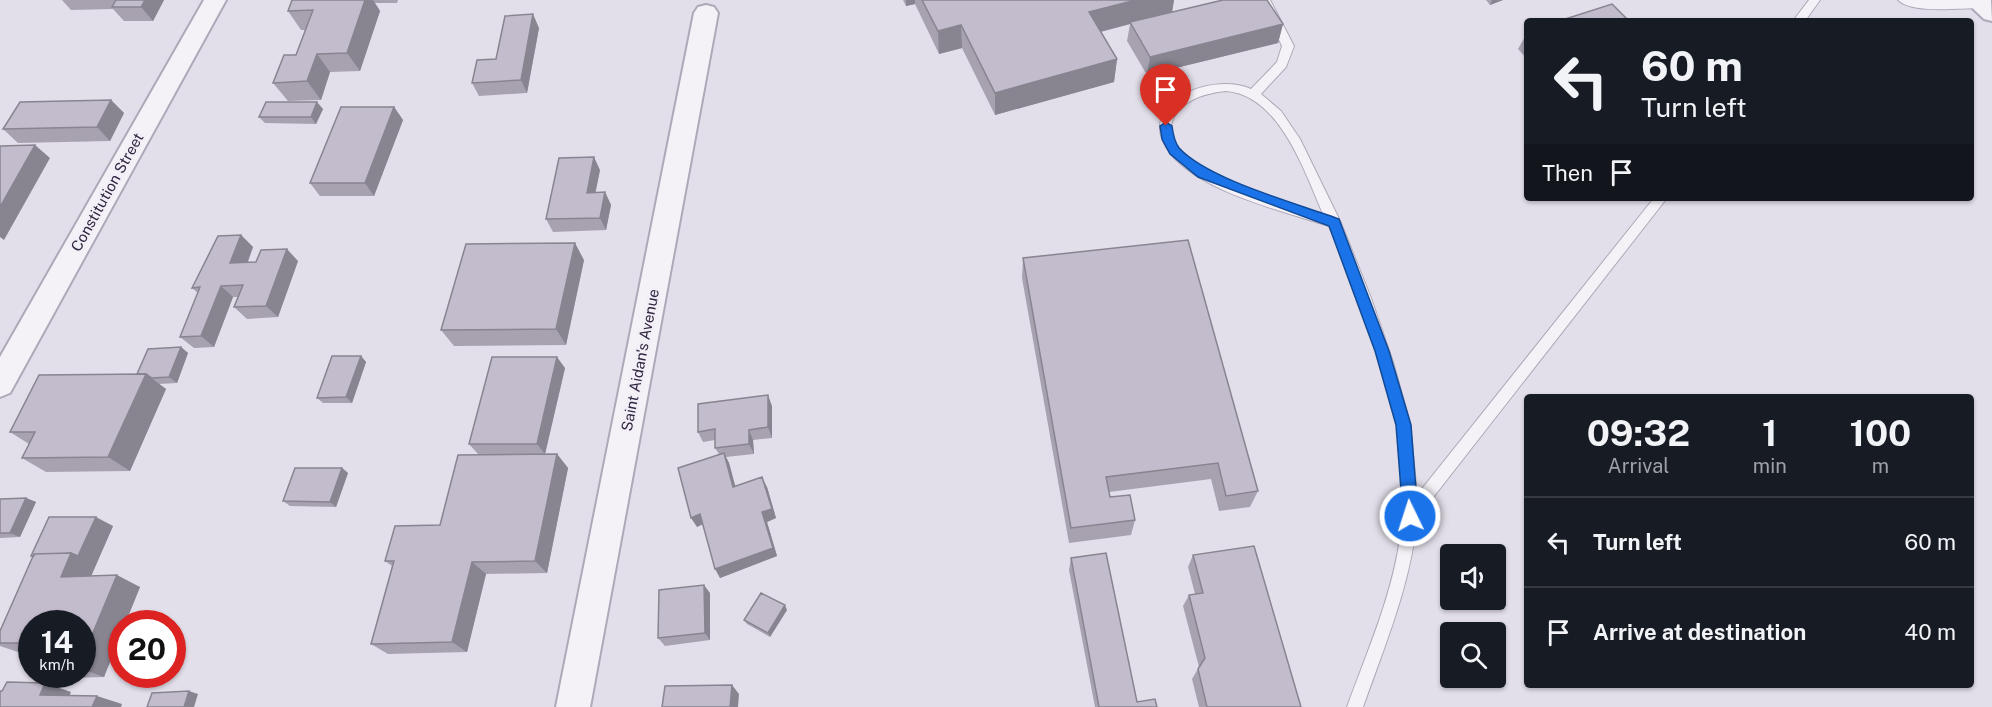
<!DOCTYPE html>
<style>
body{margin:0;font-family:"Public Sans",sans-serif;background:#20242c;color:#f1f3f6;height:100vh;display:flex;flex-direction:column;font-size:22px;white-space:nowrap}
*{box-sizing:border-box;margin:0}
p{font-size:20px;color:#9ea1a6}
.icon{flex:none;width:33px;height:33px;fill:none;stroke:currentColor;stroke-width:2;stroke-linecap:round;stroke-linejoin:round}
.map{position:relative;flex:1;overflow:hidden}
.panel{position:absolute;left:1524px;top:394px;width:450px;height:294px;display:flex;flex-direction:column;background:#171b24;border-radius:6px;box-shadow:0 2px 4px #0004}
.panel>*{flex:none}
.hud{position:absolute;left:1524px;top:18px;width:450px;height:183px;border-radius:6px;box-shadow:0 2px 4px #0004;background:#171b24;color:#f1f3f6;overflow:hidden}
.buttons{position:absolute;left:1440px;top:544px;display:grid;gap:12px}
.buttons a{display:grid;place-items:center;width:66px;height:66px;border-radius:6px;background:#171b24;box-shadow:0 2px 4px #0004;font-size:30px}
.speed{position:absolute;left:18px;top:610px;display:flex;gap:12px;font-size:30px;font-weight:700;text-align:center}
.speed>*{display:grid;place-content:center;width:78px;height:78px;border-radius:50%;background:#171b24;box-shadow:0 2px 4px #0004;line-height:1}
.speed small{font-size:15px;font-weight:400}
.speed .limit{border:9px solid #d22;background:#fff;color:#111}
.pin{position:absolute;display:grid;place-items:center;width:51px;height:51px;color:#fff;margin:-62px -26px;border-radius:50% 50% 50% 0;rotate:-45deg;box-shadow:0 0 6px #0007}
.pin .icon{rotate:45deg}
.me{position:absolute;width:66px;margin:-33px;rotate:356deg;stroke-linejoin:round;filter:drop-shadow(0 0 4px #0008)}
.turn{display:flex;align-items:center;gap:21px;height:126px;padding:0 18px;font-size:27px}
.turn .icon{width:78px;height:78px;stroke-width:2.5}
.turn b{display:block;font-size:42px;line-height:51px}
.then{display:flex;align-items:center;height:57px;padding:0 18px;background:#0003;gap:12px;font-size:22px}
.eta{display:flex;justify-content:space-evenly;align-items:center;height:102px;text-align:center}
.eta b{font-size:36px;font-weight:700;line-height:42px}
ul{padding:0;list-style:none}
li{display:flex;align-items:center;gap:18px;height:90px;padding:0 18px;border-top:2px solid #363941}
li div{flex:1}
li b{display:block;font-size:22px}
li em{font-style:normal}
.map>svg:first-child{display:block}
.lines{fill:none;stroke-linecap:round;stroke-linejoin:round}
.service-casing{stroke:#aea8b8;stroke-width:2}
.minor-casing{stroke:#aea8b8;stroke-width:4}
.service{fill:#f5f2f7;fill-rule:evenodd}
.minor{fill:#f5f2f7;fill-rule:evenodd}
.wall{fill:#a8a2b0}
.shaded-wall{fill:#888490}
.building{fill:#c3bccd;stroke:#888490;stroke-width:1.5}
.route{fill:#1a73e8;stroke:#114b97;stroke-width:1.5}
.labels{text-anchor:middle;dominant-baseline:central;stroke-width:6;stroke-linejoin:round;paint-order:stroke}
.street-label{font-size:15px;fill:#332742;stroke:#f2eff7}
</style>
<div class="map">
<svg width="1992" height="707" viewBox="0 0 1992 707">
<rect width="100%" height="100%" fill="#e3dfea"/>
<g class="lines">
<defs>
<path id="service" d="M1260 0H1270L1294 46 1286 67 1261 94 1281 111 1300 139 1341 223 1371 298 1393 362 1410 423 1417 495 1654 198H1667L1417 518C1411 584 1385 645 1363 707H1347C1367 652 1392 596 1400 538 1416 432 1371 320 1329 226 1282 211 1202 192 1171 154 1131 105 1210 71 1251 89L1277 62 1282 46ZM1226 91C1280 95 1305 173 1323 214 1294 205 1147 165 1174 117 1184 99 1207 93 1226 91Z
M1809 0H1820L1805 21H1793Z
M1898 0H1980L1985 4 1980 8C1960 8 1912 14 1898 0Z"/>
<path id="minor" d="M204 0H226L10 393 0 397V357Z
M1964 0H1991L1992 21 1984 19Z
M706 5 714 7 718 13 590 707H556L694 13 698 7Z"/>
</defs>
<use href="#service" class="service-casing"/>
<use href="#minor" class="minor-casing"/>
<use href="#service" class="service"/>
<use href="#minor" class="minor"/>
</g>
<path class="wall" d="M62 0H164L153 21H124L113 9 71 10Z
M292 0H398L397 3H375L380 11 360 71 330 72 321 100 288 101 273 83 296 55 306 30H301L288 11Z
M903 0H1174L1172 12 1283 24 1278 43 1147 75 1127 41 1130 24 1101 32 1117 59 1114 82 995 115 962 48 939 54 915 4 906 6Z
M1486 0H1503L1490 5Z
M539 28 527 93 479 96 472 83 496 59Z
M1527 33V59L1518 49Z
M111 100 124 113 110 141 18 143 3 129Z
M394 107 403 120 374 196H320L310 183Z
M323 109 316 124 265 123 259 117Z
M600 170 595 193 605 192 611 205 606 230 553 232 546 219Z
M241 235 253 247 248 262 298 261 278 317 247 319 234 307 238 297H233L214 347 194 348 180 337 198 293 192 288Z
M1023 258 1258 491 1250 507 1219 511 1211 479 1109 492 1110 497 1135 520 1131 535 1069 543 1022 278Z
M584 260 566 345 454 346 441 330Z
M181 347 188 353 177 383 159 384 166 389 130 471 46 472 22 458 29 444 10 432 137 374Z
M361 356 366 362 352 403H323L317 398Z
M565 368 545 454H478L469 444Z
M772 406V438L753 440 754 454 726 457 729 463 735 486 767 487 776 518 767 522 777 556 720 578 702 524 697 527 719 454 715 448V440L703 442 698 432Z
M557 454 568 468 547 573 486 574 467 652 388 654 371 644 392 566 385 561 440 525Z
M342 468 348 473 336 507 290 506 283 501Z
M26 498 36 502 20 537 0 538V499Z
M113 526 91 576 140 587 125 624H122L104 677 71 678 61 675H82V624H32V653H21L0 646V631L33 557 31 556Z
M1193 555 1301 707H1199L1192 679 1199 667 1183 606 1189 595 1195 594 1188 567Z
M1071 558 1137 702 1157 707H1095L1069 570Z
M710 593V640L665 646 658 638Z
M787 610 770 637 747 624 744 620Z"/>
<path class="shaded-wall" d="M145 0H164L153 21 141 7Z
M365 0H373L380 11 360 71 347 53Z
M906 0H915V4L906 6Z
M1136 0H1174L1172 12 1130 22V24L1087 35 1089 12Z
M1492 0H1503L1490 5Z
M533 14 539 28 527 93 521 80Z
M1283 24 1278 43 1147 75 1150 57Z
M961 25 962 48 939 54 938 31Z
M317 54 330 72 321 100 307 81Z
M1117 59 1114 82 995 115V93Z
M111 100 124 113 110 141 97 127Z
M317 102 323 109 316 124 311 117Z
M394 107 403 120 374 196 365 183Z
M35 145 50 158 4 240 0 237V207Z
M594 157 600 170 593 205 587 193Z
M605 192 611 205 606 230 600 218Z
M241 235 253 247 243 274 230 263Z
M575 243 584 260 566 345 556 329Z
M287 249 298 261 278 317 266 306Z
M221 286 233 297 214 347 201 336Z
M181 347 188 353 177 383 169 377Z
M361 356 366 362 352 403 346 397Z
M557 357 565 368 545 454 537 444Z
M146 374 166 389 130 471 108 457Z
M768 395 772 406V438L768 427Z
M749 430 753 440 754 454 749 444Z
M724 453 729 463 738 496 733 487Z
M557 454 568 468 547 573 535 561Z
M342 468 348 473 336 507 330 502Z
M762 477 767 487 776 518 767 522 777 556 720 578 715 569 762 512Z
M26 498 36 502 20 537 10 533Z
M700 514 705 523 697 527 691 518Z
M96 517 113 526 86 588 61 577 71 553Z
M472 562 486 574 467 652 452 642Z
M117 575 140 587 125 624H122V633L104 677 82 669V659Z
M704 585 710 593V640L705 633Z
M785 605 787 610 770 637 768 633Z
M45 683 71 692 66 704 40 695Z
M732 685 739 694 738 707H730Z
M189 691 198 694 194 707H184Z
M97 696 122 704 121 707H92Z"/>
<path class="building" d="M116 0H145L141 7H112Z
M292 0H365L347 53 317 54 307 81 273 83 284 55H296L313 10 288 11Z
M922 0H1136L1089 12 1117 59 995 93 961 25 938 31Z
M1223 0H1267L1283 24 1150 57 1130 22Z
M1612 4 1629 21H1559Z
M533 14 521 80 472 83 477 60 496 59 505 16Z
M111 100 97 127 3 129 20 102Z
M266 102H317L311 117H259Z
M341 107H394L365 183H310Z
M35 145 0 207V146Z
M594 157 587 193 605 192 600 218 546 219 559 158Z
M241 235 230 263 256 262 261 250 287 249 266 306 234 307 243 285 221 286 201 336 180 337 200 287 192 288 218 236Z
M1188 240 1258 491 1226 496 1218 463 1106 477 1110 497 1130 495 1135 520 1071 528 1023 258Z
M575 243 556 329 441 330 466 244Z
M181 347 169 377 152 378 146 374H137L148 349Z
M332 356H361L346 397 317 398Z
M492 357H557L537 444H469Z
M146 374 108 457 22 458 35 432H10L39 375Z
M768 395V427L749 430V444L715 448V429L698 432V404Z
M724 453 733 487 762 477 772 509 762 512 773 548 715 569 700 514 691 518 678 468Z
M557 454 535 561 472 562 452 642 371 644 394 561H385L395 526 440 525 458 455Z
M295 468H342L330 502 283 501Z
M26 498 10 533H0V499Z
M49 517H96L78 556 71 553 34 554V556H31Z
M1254 546 1301 707H1207L1198 669 1205 658 1189 595 1203 593 1193 555Z
M71 553 61 577 117 575 82 659V624H32V643H0V631L34 554Z
M1106 553 1137 702 1155 699 1157 707H1099L1071 558Z
M704 585 705 633 658 638 659 590Z
M761 593 785 605 768 633 744 620Z
M7 682 45 683 40 695 97 696 92 707H0V691H2Z
M732 685 730 707H662L665 686Z
M189 691 184 707H147L152 693Z"/>
<path class="route" d="M1166 122 1172 126C1173 134 1174 141 1179 148 1209 180 1296 203 1339 219L1389 351 1411 425 1418 516 1416 520 1410 522 1405 520 1403 516 1396 425 1375 351 1329 226 1198 177 1170 154 1162 139 1160 126Z"/>
<g class="labels">
<g class="street-label">
<text transform="translate(107 192) rotate(-61)">Constitution Street</text>
<text transform="translate(640 360) rotate(-79)">Saint Aidan's Avenue</text>
</g>
</g>
</svg>
<div class="buttons">
<a><svg class="icon" aria-label="sound" viewBox="0 0 24 24"><path d="M4 9h4l5-4v14l-5-4H4zM17 9q2 3 0 6"/></svg></a>
<a><svg class="icon" aria-label="search" viewBox="0 0 24 24"><circle cx="10" cy="10" r="6"/><path d="M15 15l6 6"/></svg></a>
</div>
<div class="speed"><div>14<small>km/h</small></div><div class="limit">20</div></div>
<div class="pin" style="left:1166px;top:126px;background:#d93025"><svg class="icon" aria-label="arrive" viewBox="0 0 24 24"><path d="M6 21V4h12l-3 4 3 4H6"/></svg></div>
<svg class="me" style="left:1410px;top:516px" viewBox="-20 -20 40 40"><circle r="17" fill="#1a73e8" stroke="#fff" stroke-width="3"/><path d="M0-11L8 9 0 5-8 9z" fill="#fff"/></svg>
<div class="hud">
<div class="turn"><svg class="icon" aria-label="left" viewBox="0 0 24 24"><path d="M17 20v-9H6M10 6l-5 5 5 5"/></svg><div><b>60 m</b>Turn left</div></div>
<div class="then">Then<svg class="icon" aria-label="arrive" viewBox="0 0 24 24"><path d="M6 21V4h12l-3 4 3 4H6"/></svg></div>
</div>
<section class="panel">
<div class="eta">
<div><b>09:32</b><p>Arrival</p></div>
<div><b>1</b><p>min</p></div>
<div><b>100</b><p>m</p></div>
</div>
<ul>
<li><svg class="icon" aria-label="left" viewBox="0 0 24 24"><path d="M17 20v-9H6M10 6l-5 5 5 5"/></svg><div><b>Turn left</b></div><em>60 m</em></li>
<li><svg class="icon" aria-label="arrive" viewBox="0 0 24 24"><path d="M6 21V4h12l-3 4 3 4H6"/></svg><div><b>Arrive at destination</b></div><em>40 m</em></li>
</ul>
</section>
</div>
